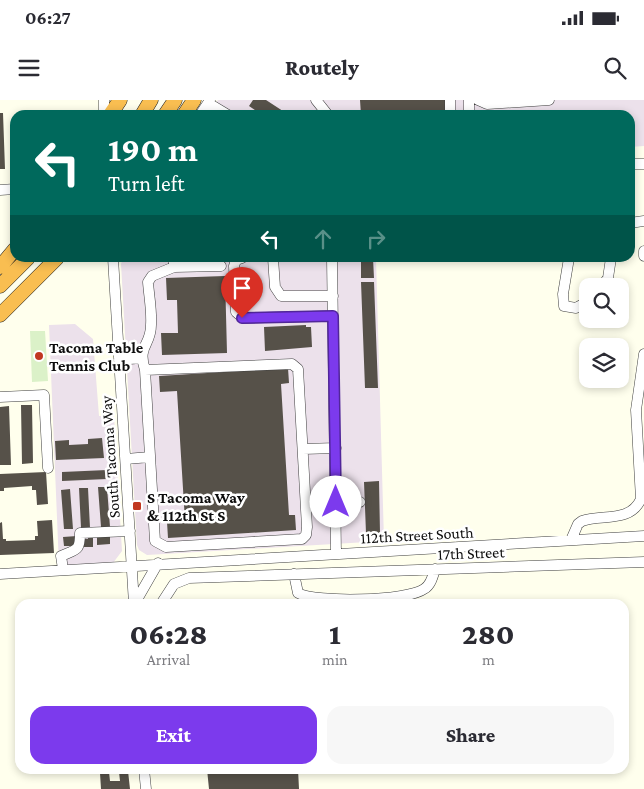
<!DOCTYPE html>
<style>
body{margin:0;font-family:"Crimson Pro",serif;background:#f7f7f7;color:#2b2b33;height:100vh;display:flex;flex-direction:column;font-size:19px;white-space:nowrap}
*{box-sizing:border-box;margin:0}
p{font-size:16px;color:#7c7c81}
.icon{flex:none;width:28px;height:28px;fill:none;stroke:currentColor;stroke-width:2;stroke-linecap:round;stroke-linejoin:round}
.map{position:relative;flex:1;overflow:hidden}
.panel{position:absolute;left:15px;top:499px;width:614px;height:175px;display:flex;flex-direction:column;background:#fff;border-radius:15px;box-shadow:0 2px 8px #0003}
.panel>*{flex:none}
.banner{position:absolute;left:10px;top:10px;width:625px;height:152px;border-radius:15px;box-shadow:0 2px 8px #0003;background:#00695c;color:#fff;overflow:hidden}
.buttons{position:absolute;left:579px;top:178px;display:grid;gap:10px}
.buttons a{display:grid;place-items:center;width:50px;height:50px;border-radius:10px;background:#fff;box-shadow:0 2px 8px #0003;font-size:25px}
.pin{position:absolute;display:grid;place-items:center;width:42px;height:42px;color:#fff;margin:-51px -21px;border-radius:50% 50% 50% 0;rotate:-45deg;box-shadow:0 0 5px #0007}
.pin .icon{rotate:45deg}
.me{position:absolute;width:55px;margin:-28px;rotate:0deg;stroke-linejoin:round;filter:drop-shadow(0 0 4px #0008)}
.turn{display:flex;align-items:center;gap:18px;height:105px;padding:0 15px;font-size:22px}
.turn .icon{width:65px;height:65px;stroke-width:2.5}
.turn b{display:block;font-size:35px;line-height:42px}
.lanes{display:flex;align-items:center;height:48px;padding:0 15px;background:#0003;justify-content:center;gap:25px;direction:ltr}
.lanes .off{opacity:.35}
.eta{display:flex;justify-content:space-evenly;align-items:center;height:85px;text-align:center}
.eta b{font-size:30px;font-weight:800;line-height:35px}
.primary-button{display:flex;gap:10px;margin-top:auto;padding:10px 15px}
.primary-button a{flex:1;height:58px;border-radius:15px;background:#7c3aed;color:#fff;font-size:20px;font-weight:800;line-height:58px;text-align:center}
.primary-button a+a{background:#f7f7f7;color:#2b2b33}
.status{display:flex;justify-content:space-between;align-items:center;height:35px;padding:0 25px;background:#fff;direction:ltr}
.status svg{height:14px;fill:currentColor}
header{display:flex;justify-content:space-between;align-items:center;height:65px;padding:0 15px;background:#fff;font-size:22px;font-weight:800}
.map>svg:first-child{display:block}
.industrial{fill:#ece1eb}
.pitch{fill:#dbf1c8}
.building{fill:#565149}
.lines{fill:none;stroke-linecap:round;stroke-linejoin:round}
.minor-casing{stroke:#404040;stroke-width:11}
.highway-casing{stroke:#1e1e1e;stroke-width:15}
.minor{stroke:#fff;stroke-width:10}
.highway{stroke:#f9be51;stroke-width:14}
.route-casing{stroke:#51269a;stroke-width:12}
.route{stroke:#7c3aed;stroke-width:9}
.poi-dot{fill:#c13821;stroke:#fff;stroke-width:2}
.labels{text-anchor:middle;dominant-baseline:central;stroke-width:5;stroke-linejoin:round;paint-order:stroke}
.poi-label{font-size:16px;font-weight:bold;fill:#0d0d0d;stroke:#fff;text-anchor:start}
.street-label{font-size:16px;fill:#0d0d0d;stroke:#fff}
</style>
<div class="status"><b>06:27</b><svg viewBox="0 0 49 12"><path d="M0 12V9h3v3zM5 12V6h3v6zM10 12V3h3v9zM15 12V0h3v12zM26 1h20v11H26zM47 4h2v5h-2z"/></svg></div>
<header><svg class="icon" aria-label="menu" viewBox="0 0 24 24"><path d="M4 6h16M4 12h16M4 18h16"/></svg>Routely<svg class="icon" aria-label="search" viewBox="0 0 24 24"><circle cx="10" cy="10" r="6"/><path d="M15 15l6 6"/></svg></header>
<div class="map">
<svg width="644" height="689" viewBox="0 0 644 689">
<rect width="100%" height="100%" fill="#ffffed"/>
<path class="industrial" d="M218 0H644V46L630 47V15H207Z
M123 158H376L384 441 147 455 139 450 137 445 121 164Z
M75 224 93 239 99 316H114L122 451 113 463 59 466 49 225Z"/>
<path class="pitch" d="M30 231H45L48 281 32 282Z"/>
<path class="building" d="M253 0H266L289 15H262L249 6Z
M360 0H447V15H361Z
M0 13H3L5 69H0Z
M361 158H373L374 178H361Z
M225 176 227 253 162 255 161 233H178L177 200H167L166 178Z
M361 182H374L378 288H365Z
M306 225V227H311L312 247 265 251 264 227Z
M288 268 289 283 281 284 289 415H295L296 430 168 438 167 422 185 421 177 291 160 292 159 276Z
M21 305H32L33 363 22 364Z
M9 306 11 365H0V307Z
M102 338 104 358 56 360 55 341 69 340V345L88 344V339Z
M107 370V379L62 381V372Z
M46 372 48 404 37 405 36 390H32V386L4 388V391H0V374Z
M379 381 380 433H366L364 382Z
M98 387H107L110 427H101Z
M79 388H88L90 428H81Z
M70 389 73 429H64L61 390Z
M52 420 54 453 0 455V423L2 422 3 439H6V441L35 440V436H38L37 421Z
M110 435V444L97 445V436Z
M77 436V446H64L63 437Z
M88 436H93V447H83V439H88Z
M207 669H298L299 689H209Z
M128 671 130 689H101L100 673 109 672 110 681H120L119 672Z"/>
<g class="lines">
<defs>
<path id="minor" d="M104 0V15
M316 0 328 15
M469 0V15
M478 0 487 4 549 0
M208 3 228 15
M200 15 210 0
M450 15V0
M630 64H644
M0 90 15 89
M630 123 644 121
M644 151V156
M113 158 134 504
M242 158 236 160 234 166 236 212 243 218 333 216
M273 158 275 187 281 196H333
M332 158 336 454
M569 158 563 194 564 206 576 208 588 201
M174 167 221 166
M602 186 608 178 611 158
M119 260 141 258
M145 270 292 264 298 269 307 427 306 435 302 439 166 447 155 441 145 270C137 245 151 246 151 225 152 211 149 196 148 182L152 176 174 167V158
M0 297 44 295 48 368
M303 349 336 348
M126 359 150 357
M337 402H360
M571 440 578 424 582 421C603 414 630 423 641 399L636 310 644 254
M63 469 61 456C77 449 80 451 80 433L130 431
M0 474 644 436
M294 474 298 493C316 503 407 501 424 489 431 485 433 476 435 469
M135 503 158 463
M161 504 174 484 189 478 644 462
M144 669 146 689"/>
<path id="highway" d="M110 15 120 0
M142 15 151 0
M165 15 175 0
M184 15 194 0
M0 167 15 149
M0 186 28 158
M0 215 57 158"/>
</defs>
<use href="#minor" class="minor-casing"/>
<use href="#highway" class="highway-casing"/>
<use href="#minor" class="minor"/>
<use href="#highway" class="highway"/>
</g>
<g class="lines">
<defs>
<path id="route" d="M242 218 333 216 336 402"/>
</defs>
<use href="#route" class="route-casing"/>
<use href="#route" class="route"/>
</g>
<g class="poi-dot">
<circle cx="39" cy="256" r="5"/>
<rect x="132" y="401" width="10" height="10" rx="2.5"/>
</g>
<g class="labels">
<g class="poi-label">
<text x="49" y="247">Tacoma Table<tspan x="49" dy="18">Tennis Club</tspan></text>
<text x="147" y="397">S Tacoma Way<tspan x="147" dy="18">&amp; 112th St S</tspan></text>
</g>
<g class="street-label">
<text transform="translate(110 357) rotate(-94)">South Tacoma Way</text>
<text transform="translate(417 435) rotate(-3)">112th Street South</text>
<text transform="translate(471 453) rotate(-2)">17th Street</text>
</g>
</g>
</svg>
<div class="buttons">
<a><svg class="icon" aria-label="search" viewBox="0 0 24 24"><circle cx="10" cy="10" r="6"/><path d="M15 15l6 6"/></svg></a>
<a><svg class="icon" aria-label="layers" viewBox="0 0 24 24"><path d="M12 4l9 5-9 5-9-5zM3 14l9 5 9-5"/></svg></a>
</div>
<div class="pin" style="left:242px;top:218px;background:#d93025"><svg class="icon" aria-label="arrive" viewBox="0 0 24 24"><path d="M6 21V4h12l-3 4 3 4H6"/></svg></div>
<svg class="me" style="left:336px;top:402px" viewBox="-20 -20 40 40"><circle r="19" fill="#fff"/><path d="M0-13L10 11 0 6-10 11z" fill="#7c3aed"/></svg>
<div class="banner">
<div class="turn"><svg class="icon" aria-label="left" viewBox="0 0 24 24"><path d="M17 20v-9H6M10 6l-5 5 5 5"/></svg><div><b>190 m</b>Turn left</div></div>
<div class="lanes"><svg class="icon" aria-label="left" viewBox="0 0 24 24"><path d="M17 20v-9H6M10 6l-5 5 5 5"/></svg><svg class="icon off" aria-label="ahead" viewBox="0 0 24 24"><path d="M12 20V5M6 11l6-6 6 6"/></svg><svg class="icon off" aria-label="right" viewBox="0 0 24 24"><path d="M7 20v-9h11M14 6l5 5-5 5"/></svg></div>
</div>
<section class="panel">
<div class="eta">
<div><b>06:28</b><p>Arrival</p></div>
<div><b>1</b><p>min</p></div>
<div><b>280</b><p>m</p></div>
</div>
<div class="primary-button"><a>Exit</a><a>Share</a></div>
</section>
</div>
